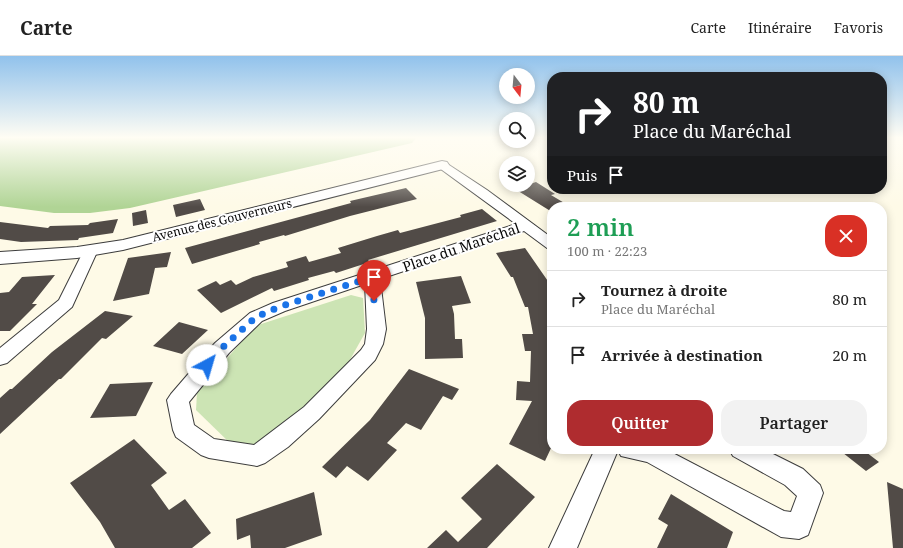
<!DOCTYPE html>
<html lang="fr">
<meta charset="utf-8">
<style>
body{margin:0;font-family:"Noto Serif",serif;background:#f2f2f2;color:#222;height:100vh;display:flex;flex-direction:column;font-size:15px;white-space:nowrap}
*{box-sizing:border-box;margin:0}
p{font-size:13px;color:#767676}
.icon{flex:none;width:22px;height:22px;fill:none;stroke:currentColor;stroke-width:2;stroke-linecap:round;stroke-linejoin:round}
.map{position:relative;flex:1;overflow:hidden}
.details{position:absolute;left:547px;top:146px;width:340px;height:252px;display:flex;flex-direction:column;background:#fff;border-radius:16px;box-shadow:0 2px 10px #0003}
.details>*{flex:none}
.hud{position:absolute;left:547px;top:16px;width:340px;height:122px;border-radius:16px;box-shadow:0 2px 10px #0003;background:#202124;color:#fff;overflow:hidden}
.needle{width:26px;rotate:164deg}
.tools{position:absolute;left:499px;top:12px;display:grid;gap:8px}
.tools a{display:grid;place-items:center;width:36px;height:36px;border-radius:50%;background:#fff;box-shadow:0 2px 10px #0003;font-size:20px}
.pin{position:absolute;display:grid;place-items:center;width:34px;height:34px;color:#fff;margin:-41px -17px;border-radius:50% 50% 50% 0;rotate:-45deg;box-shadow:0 0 4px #0007}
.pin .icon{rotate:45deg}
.me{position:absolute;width:44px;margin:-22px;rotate:39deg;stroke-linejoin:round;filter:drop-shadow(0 0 3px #0008)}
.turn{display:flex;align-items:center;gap:14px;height:84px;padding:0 20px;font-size:18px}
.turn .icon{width:52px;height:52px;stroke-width:2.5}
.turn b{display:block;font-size:28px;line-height:34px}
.then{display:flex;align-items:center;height:38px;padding:0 20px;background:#0003;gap:8px;font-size:15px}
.round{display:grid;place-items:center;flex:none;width:42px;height:42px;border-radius:16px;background:#f2f2f2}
.headline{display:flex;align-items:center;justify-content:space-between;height:68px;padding:0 20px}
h1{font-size:24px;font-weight:600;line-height:30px;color:#1e9e55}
.primary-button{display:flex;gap:8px;margin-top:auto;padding:8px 20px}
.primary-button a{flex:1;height:46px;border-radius:16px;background:#af2c2f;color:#fff;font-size:16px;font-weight:600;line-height:46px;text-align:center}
.primary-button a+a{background:#f2f2f2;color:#222}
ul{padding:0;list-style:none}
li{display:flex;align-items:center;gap:12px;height:56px;padding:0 20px;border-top:1px solid #e0e0e0}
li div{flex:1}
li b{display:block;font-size:15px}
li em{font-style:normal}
header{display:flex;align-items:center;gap:24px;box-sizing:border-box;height:56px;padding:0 20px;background:#fff;border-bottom:1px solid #e0e0e0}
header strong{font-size:19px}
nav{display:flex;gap:22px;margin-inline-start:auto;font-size:14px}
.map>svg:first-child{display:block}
.green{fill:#cce4b4}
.forest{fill:#b0d495}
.building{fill:#514b47}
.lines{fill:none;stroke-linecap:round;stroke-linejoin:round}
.minor-casing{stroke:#3c3c3c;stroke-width:2}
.tertiary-casing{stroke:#3c3c3c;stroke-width:2}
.minor{fill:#fff;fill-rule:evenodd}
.tertiary{fill:#fff;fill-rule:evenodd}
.route{stroke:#1a73e8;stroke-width:7;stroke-dasharray:0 12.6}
.labels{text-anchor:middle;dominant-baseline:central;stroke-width:4;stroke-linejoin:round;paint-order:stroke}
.far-street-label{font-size:12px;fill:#090909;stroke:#fff}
.street-label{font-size:14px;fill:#090909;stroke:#fff}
</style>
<header>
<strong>Carte</strong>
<nav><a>Carte</a><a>Itinéraire</a><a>Favoris</a></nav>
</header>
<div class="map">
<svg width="903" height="492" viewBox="0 0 903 492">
<rect width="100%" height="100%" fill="#fefae7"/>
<path class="green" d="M351 239 363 242 365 277 342 318 273 378 252 391H234L196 354 197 337 255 270Z"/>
<path class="forest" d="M0 82H416L412 87 130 152 90 157H54L0 150Z"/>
<path class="building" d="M536 126 555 138 551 139 571 151H552V156L515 133Z
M406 132 417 143 350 160 285 180 284 179 259 186 260 188 192 208 185 192 351 147 350 145Z
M200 143 205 154 176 161 173 149Z
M482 153 497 165 368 204 370 206 336 217 334 215 308 222 309 224 274 235 272 232 221 257 197 234 216 225 220 229 231 224 236 229 253 221 288 211 286 206 306 200 309 206 341 197 338 192 377 180 398 174 400 177 461 161 460 159Z
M146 154 148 167 133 170 132 157Z
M118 163 113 177 79 182 78 184 21 186 0 183V166L48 172 50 170 88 169 90 167Z
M525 192 552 231V390L545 405 509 388 532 345 516 344 517 325 530 326 531 295H525L522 278H533L528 251H525L513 221H511L496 197Z
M171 196 167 211 155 212 149 238 113 245 128 202Z
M55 219 32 248H37L10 275H0V237L9 236 22 221Z
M461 220 471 247 452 250 454 258 455 283H462L463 302 425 303V262L416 226Z
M105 255 133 260 106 283 102 282 61 323H59L0 378V342L10 333H12L52 296Z
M179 266 208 274 182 298 153 290Z
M409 313 459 333 452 344 443 340 421 374 406 367 387 387 397 394 368 425 347 410 336 422 322 411 370 364Z
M153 326 136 360 90 362 110 328Z
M134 383 167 417 151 429 169 454 185 443 211 477 192 492H115L100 466 70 427Z
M838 393H862L879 406 866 415Z
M497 408 535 441 487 492H427L446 474 458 486 482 463 461 442Z
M887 426 903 433V492H893Z
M314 436 322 479 285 492H251L250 479 237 484 236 463Z
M671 438 733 476 727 492H657L668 469 658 463Z"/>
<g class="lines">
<defs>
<path id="minor" d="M442 106 446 107 487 134 552 182V193L547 192 524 175 380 223 386 273 383 288 375 304 319 363 288 391 265 407 257 410 209 402 201 399 176 381 173 374 167 344 171 338 215 287 250 257 273 247 516 168 438 111 436 109 438 107ZM365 228 367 273 365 288 361 294 304 351 254 389 214 383 194 369 189 346 229 297 262 265 285 255Z
M90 192 95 193 97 196 72 251 7 307 0 309V292L59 244 83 196 85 193Z
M595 393H665L784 455 791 456 797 440 785 429 733 400 729 393H763L803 413 820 429 823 437 808 479 799 483 781 481 647 406 621 400 618 394 577 492H549Z"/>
<path id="tertiary" d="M442 105 447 106 449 109 447 112 123 194 77 202 0 208V196L77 191 123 184Z"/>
</defs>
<use href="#minor" class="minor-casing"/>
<use href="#tertiary" class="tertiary-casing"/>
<use href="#minor" class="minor"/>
<use href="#tertiary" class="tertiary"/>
</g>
<linearGradient id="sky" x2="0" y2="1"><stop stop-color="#91c2ec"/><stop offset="0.54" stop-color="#fffdf4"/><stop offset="1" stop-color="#fffdf4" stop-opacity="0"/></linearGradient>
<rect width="903" height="151" fill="url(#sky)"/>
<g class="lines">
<path class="route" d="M207 309 222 292 256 261 279 251 372 221 374 245"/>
</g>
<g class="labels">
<g class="far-street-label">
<text transform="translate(222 164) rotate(-14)">Avenue des Gouverneurs</text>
</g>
<g class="street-label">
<text transform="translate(461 191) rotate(-19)">Place du Maréchal</text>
</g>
</g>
</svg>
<div class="tools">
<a><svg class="needle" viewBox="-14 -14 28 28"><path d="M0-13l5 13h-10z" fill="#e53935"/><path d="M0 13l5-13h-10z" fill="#767676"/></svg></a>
<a><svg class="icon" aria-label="search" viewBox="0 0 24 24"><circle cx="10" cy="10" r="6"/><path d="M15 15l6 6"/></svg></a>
<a><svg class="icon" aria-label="layers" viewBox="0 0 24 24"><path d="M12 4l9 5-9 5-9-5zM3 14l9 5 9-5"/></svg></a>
</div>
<div class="pin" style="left:374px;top:245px;background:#d93025"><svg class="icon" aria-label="arrive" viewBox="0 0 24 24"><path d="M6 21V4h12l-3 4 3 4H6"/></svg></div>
<svg class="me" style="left:207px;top:309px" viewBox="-20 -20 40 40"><circle r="19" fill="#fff"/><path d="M0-13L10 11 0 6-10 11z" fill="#1a73e8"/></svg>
<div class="hud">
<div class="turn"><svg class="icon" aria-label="right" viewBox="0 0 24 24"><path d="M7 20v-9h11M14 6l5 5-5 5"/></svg><div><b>80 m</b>Place du Maréchal</div></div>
<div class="then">Puis<svg class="icon" aria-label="arrive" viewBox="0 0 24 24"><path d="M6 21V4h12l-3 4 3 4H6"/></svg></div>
</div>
<section class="details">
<div class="headline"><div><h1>2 min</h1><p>100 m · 22:23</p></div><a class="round" style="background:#d93025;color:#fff"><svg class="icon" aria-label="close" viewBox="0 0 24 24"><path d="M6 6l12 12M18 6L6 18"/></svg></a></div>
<ul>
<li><svg class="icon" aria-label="right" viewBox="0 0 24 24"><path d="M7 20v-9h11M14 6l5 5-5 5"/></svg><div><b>Tournez à droite</b><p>Place du Maréchal</p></div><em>80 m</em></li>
<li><svg class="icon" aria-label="arrive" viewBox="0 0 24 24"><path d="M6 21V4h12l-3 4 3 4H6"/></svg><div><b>Arrivée à destination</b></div><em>20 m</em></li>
</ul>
<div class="primary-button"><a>Quitter</a><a>Partager</a></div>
</section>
</div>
